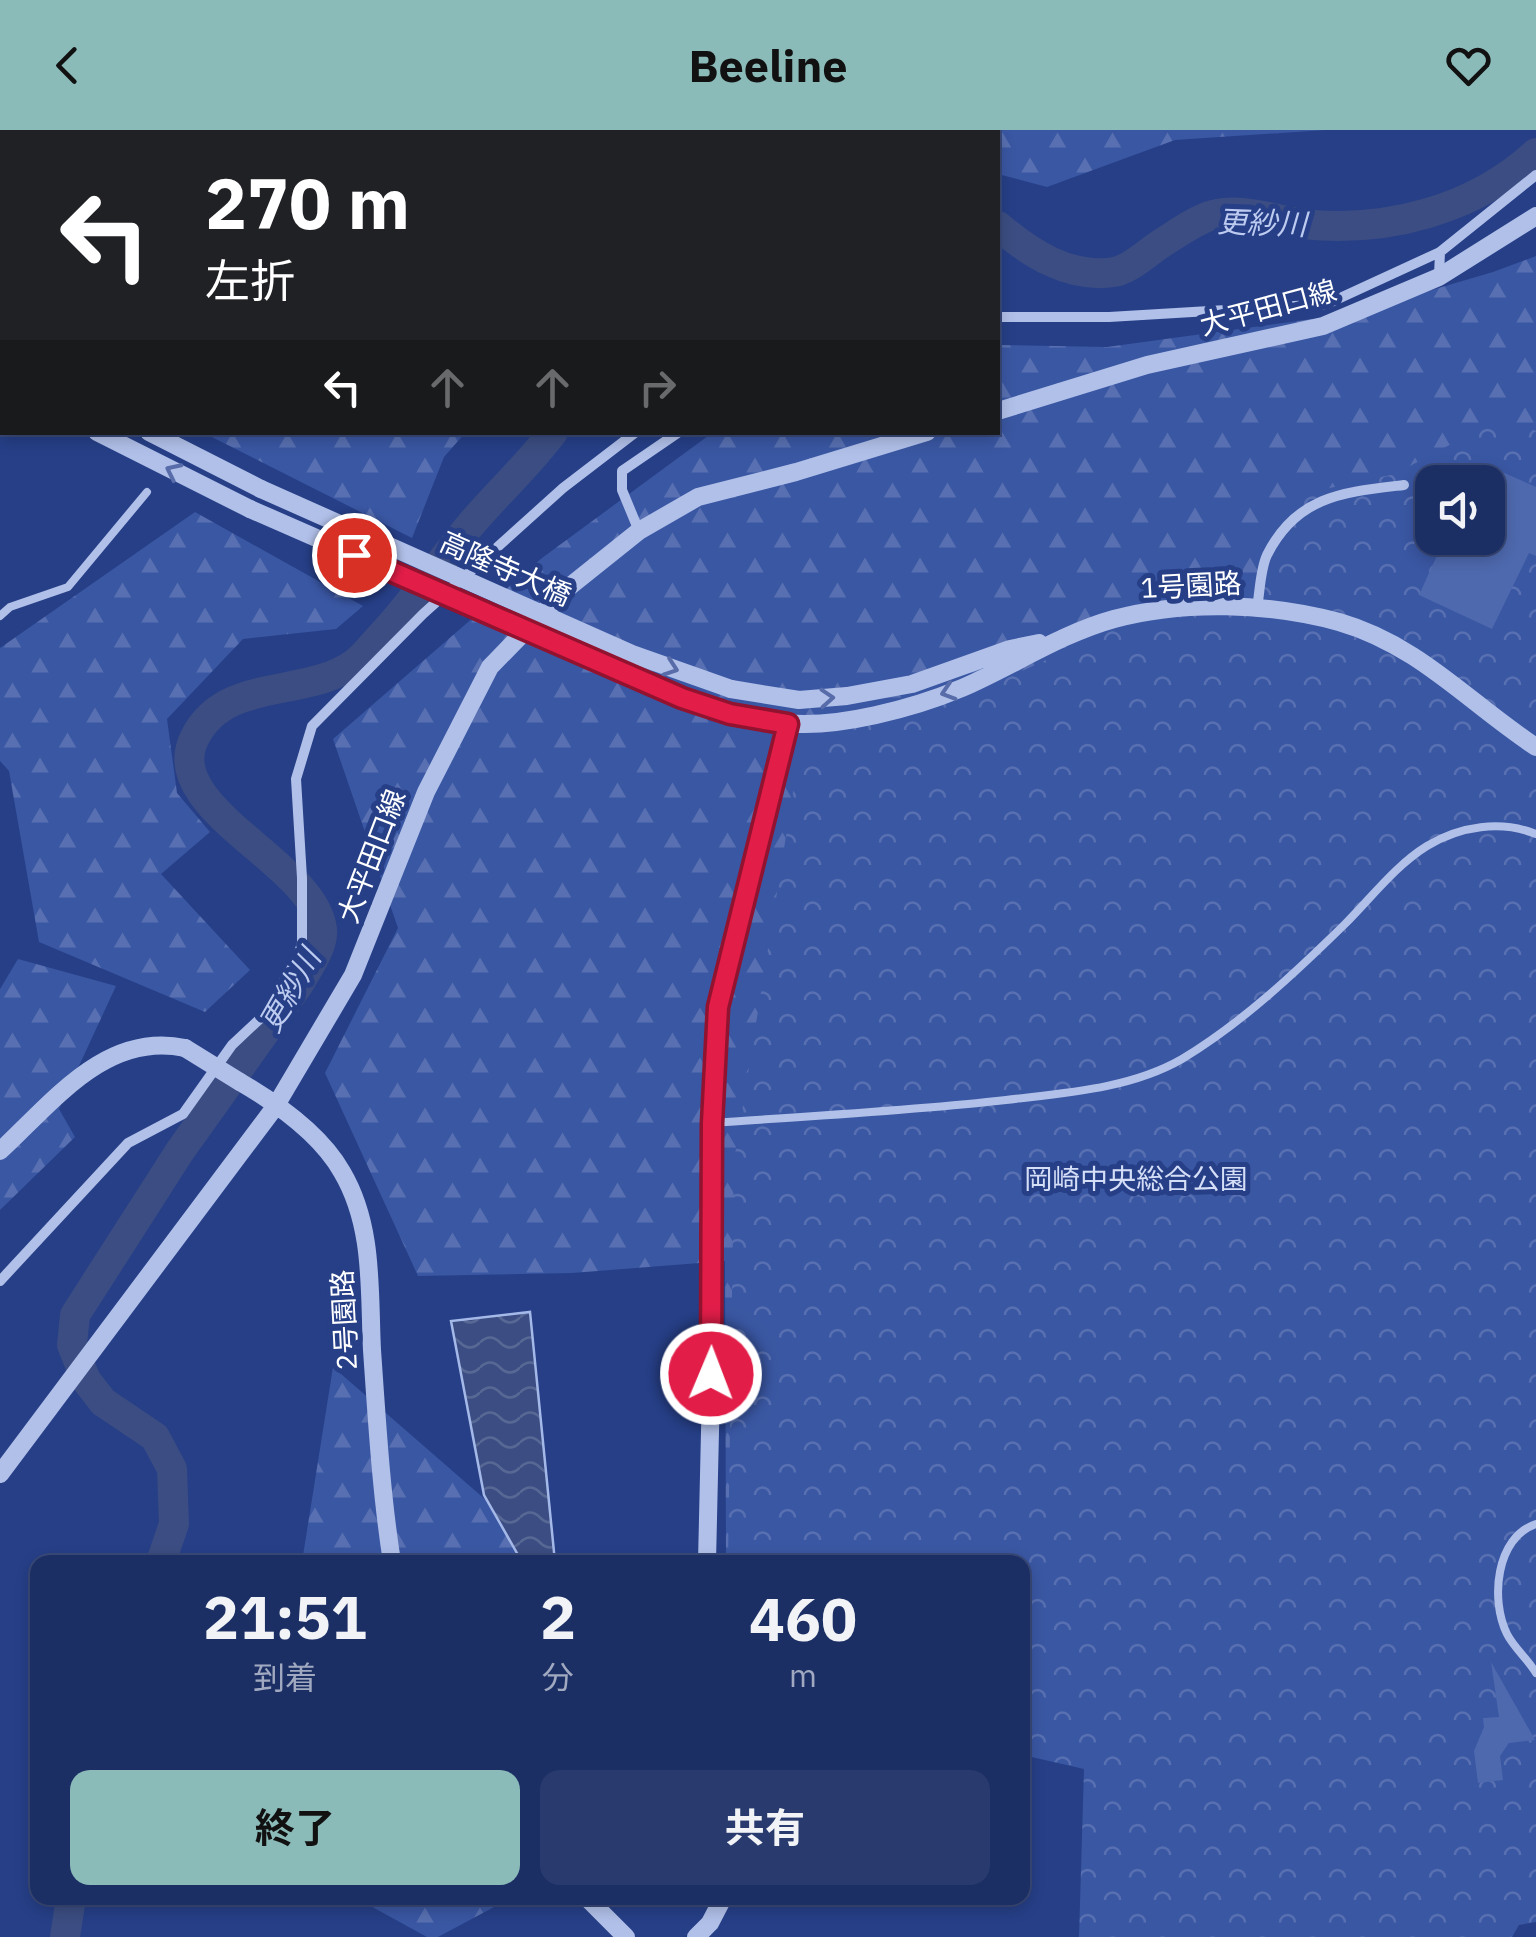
<!DOCTYPE html>
<html lang="ja">
<meta charset="utf-8">
<style>
body{margin:0;font-family:"IBM Plex Sans","Noto Sans JP",sans-serif;background:#293b6e;color:#f1f3f6;height:100vh;display:flex;flex-direction:column;font-size:38px;white-space:nowrap}
*{box-sizing:border-box;margin:0}
p{font-size:32px;color:#a0a9bf}
.icon{flex:none;width:55px;height:55px;fill:none;stroke:currentColor;stroke-width:2;stroke-linecap:round;stroke-linejoin:round}
.map{position:relative;flex:1;overflow:hidden}
.sheet{position:absolute;left:30px;top:1425px;width:1000px;height:350px;display:flex;flex-direction:column;background:#1c2f65;border-radius:20px;box-shadow:0 5px 15px #0003,0 0 0 2px #3a4a79}
.sheet>*{flex:none}
.hud{position:absolute;left:0px;top:0px;width:1000px;height:305px;box-shadow:0 5px 15px #0003,0 0 0 2px #3a4a79;background:#202124;color:#fff;overflow:hidden}
.tools{position:absolute;left:1415px;top:335px;display:grid;gap:20px}
.tools a{display:grid;place-items:center;width:90px;height:90px;border-radius:20px;background:#1c2f65;box-shadow:0 5px 15px #0003,0 0 0 2px #3a4a79;font-size:50px}
.pin{position:absolute;display:grid;place-items:center;width:85px;height:85px;color:#fff;margin:-42px;border:5px solid #fff;border-radius:50%;box-shadow:0 2px 10px #0007}
.me{position:absolute;width:110px;margin:-55px;rotate:1deg;stroke-linejoin:round;filter:drop-shadow(0 0 8px #0008)}
.turn{display:flex;align-items:center;gap:35px;height:210px;padding:0 40px;font-size:45px}
.turn .icon{width:130px;height:130px;stroke-width:2.5}
.turn b{display:block;font-size:70px;line-height:85px}
.lanes{display:flex;align-items:center;height:95px;padding:0 40px;background:#0003;justify-content:center;gap:50px;direction:ltr}
.lanes .off{opacity:.35}
.eta{display:flex;justify-content:space-evenly;align-items:center;height:170px;text-align:center}
.eta b{font-size:60px;font-weight:700;line-height:70px}
.primary-button{display:flex;gap:20px;margin-top:auto;padding:20px 40px}
.primary-button a{flex:1;height:115px;border-radius:20px;background:#8bbbb9;color:#111;font-size:40px;font-weight:700;line-height:115px;text-align:center}
.primary-button a+a{background:#293b6e;color:#f1f3f6}
header{display:flex;justify-content:space-between;align-items:center;height:130px;padding:0 40px;background:#8bbbb9;color:#111;font-size:45px;font-weight:700}
.map>svg:first-child{display:block}
.forest{fill:url(#forest-firs);fill-rule:evenodd}
.park{fill:url(#park-crowns);fill-rule:evenodd}
.water{fill:url(#water-waves);stroke:#a5b9e9;stroke-width:2.5}
.lines{fill:none;stroke-linecap:round;stroke-linejoin:round}
.river{stroke:#3b4d82;stroke-width:30}
.building{fill:#4e69ae}
.service{stroke:#b1c0e9;stroke-width:8}
.minor{stroke:#b1c0e9;stroke-width:10}
.tertiary{stroke:#b1c0e9;stroke-width:18}
.tertiary-bridge{stroke:#b1c0e9;stroke-width:18}
.oneway{stroke:#576ca9}
.route-casing{stroke:#92132f;stroke-width:25}
.route{stroke:#e11d48;stroke-width:18}
.labels{text-anchor:middle;dominant-baseline:central;stroke-width:10;stroke-linejoin:round;paint-order:stroke}
.street-label{font-size:28px;fill:#fff;stroke:#263f87}
.park-label{font-size:28px;fill:#d5def7;stroke:#263f87}
.water-label{font-size:30px;font-style:italic;fill:#bdcbf0;stroke:#263f87}
</style>
<header><svg class="icon" aria-label="back" viewBox="0 0 24 24"><path d="M15 5l-7 7 7 7"/></svg>Beeline<svg class="icon" aria-label="heart" viewBox="0 0 24 24"><path d="M12 20l-8-8c-3-5 5-10 8-4 3-6 11-1 8 4z"/></svg></header>
<div class="map">
<svg width="1536" height="1807" viewBox="0 0 1536 1807">
<defs>
<pattern id="forest-firs" width="22" height="20" patternUnits="userSpaceOnUse" patternTransform="scale(2.5)"><rect width="22" height="20" fill="#3a57a3"/><path d="M5 1l3.5 6h-7zM16 11l3.5 6h-7z" fill="#5870b1"/></pattern>
<pattern id="park-crowns" width="20" height="18" patternUnits="userSpaceOnUse" patternTransform="scale(2.5)"><rect width="20" height="18" fill="#3a57a3"/><path d="M2 6a3 3 0 1 1 6 0M12 15a3 3 0 1 1 6 0" fill="none" stroke="#5870b1"/></pattern>
<pattern id="water-waves" width="16" height="10" patternUnits="userSpaceOnUse" patternTransform="scale(2.5)"><rect width="16" height="10" fill="#3b4d82"/><path d="M0 5q4-4 8 0t8 0" fill="none" stroke="#586895"/></pattern>
</defs>
<rect width="100%" height="100%" fill="#263f87"/>
<path class="forest" d="M0 0H756L2 2V194Z
M827 0H1325L1175 10 1047 57 998 44V2Z
M1536 126V486L779 1432H726L725 1131 572 1143 418 1146 325 943 398 798 333 609 542 428 712 303 998 302V215L1107 217 1350 184 1493 142ZM1432 352H1488V408H1432Z
M204 303H465L444 327 412 408Z
M195 382 363 476 336 499 243 509 167 589 177 663 210 702 161 744 250 840 205 882 39 812 9 641 0 631V518Z
M18 829 116 856 59 979 75 1007 0 1080V859Z
M333 1237 557 1432H302Z
M356 1768H511L438 1807H427Z"/>
<path class="park" d="M1502 287 1536 301V1792L1519 1795 1512 1807H1079L1084 1639 1023 1625 1022 1432H728L734 1031 794 656 809 605 910 586 996 553 1109 501 1165 484 1238 485 1302 364 1395 344ZM1432 352H1488V408H1432Z"/>
<path class="water" d="M530 1182 555 1432H522L484 1365 451 1191Z"/>
<g class="lines">
<path class="river" d="M998 96C1030 123 1069 149 1114 142 1129 140 1147 123 1159 115 1175 105 1195 90 1213 85 1242 77 1274 90 1303 94 1386 103 1474 80 1536 23
M161 1432 174 1394 172 1339 155 1307 103 1272 86 1250 72 1215 75 1185 180 1021 299 854C307 839 324 817 322 799 314 732 158 678 195 607 226 546 306 569 355 533 365 526 373 514 381 506 413 472 438 434 467 399 494 366 527 337 553 302
M65 1807 71 1768"/>
</g>
<path class="building" d="M1486 335 1536 357V426L1529 423 1492 499 1419 465 1440 419 1414 408H1488V352H1477Z
M1491 1532 1535 1610 1509 1613 1500 1626 1503 1650 1478 1653 1474 1621 1484 1597 1483 1588 1499 1587Z"/>
<g class="lines">
<path class="service" d="M0 486 10 477 68 457 147 362
M712 993C810 986 909 981 1006 970 1064 963 1130 959 1182 929 1242 893 1296 842 1345 794 1371 768 1396 735 1427 716 1460 696 1501 690 1536 704
M1536 1394C1496 1407 1490 1470 1507 1504 1514 1518 1528 1529 1536 1543"/>
<path class="minor" d="M1440 122 1536 45
M998 187H1109L1327 174 1440 122 1439 146
M639 401 622 360V341L679 302
M1257 478C1260 462 1260 440 1267 425 1297 365 1345 362 1404 355
M0 1151 128 1013 183 984 232 915 264 885 297 829 302 813V748L296 649 312 596 423 484 563 358 636 302"/>
<path class="tertiary" d="M0 227 2 228
M0 249 2 251
M998 281 1147 235 1323 196 1439 147 1536 86
M97 302 250 379
M149 302 261 359
M731 559 799 570 847 566 912 554 1010 519 1039 513
M682 568C716 580 749 589 785 593 837 599 914 578 962 558 1013 536 1060 504 1114 489 1184 470 1269 473 1339 492 1419 515 1469 573 1536 617
M240 952C276 973 321 1005 342 1042 374 1096 369 1160 372 1220 377 1291 381 1362 392 1432
M0 1021C53 972 106 901 185 918
M0 1344 275 977 353 845 426 662 490 537 564 461 639 401 698 367 796 342 927 302
M707 1432 714 1128 712 993 718 877 789 594
M587 1768 626 1807
M696 1807 710 1793 723 1768"/>
<path class="tertiary-bridge" d="M261 359 632 524 731 559
M250 379 682 568
M185 918 240 952"/>
</g>
<defs><path id="oneway-chevron" d="M-2-3.5L2.5 0L-2 3.5" fill="none" stroke-width="1.6" stroke-linecap="round" stroke-linejoin="round" transform="scale(2.5)"/></defs>
<g class="oneway">
<use href="#oneway-chevron" transform="translate(173 341) rotate(-154)"/>
<use href="#oneway-chevron" transform="translate(671 538) rotate(19)"/>
<use href="#oneway-chevron" transform="translate(948 562) rotate(162)"/>
<use href="#oneway-chevron" transform="translate(827 568) rotate(-4)"/>
</g>
<g class="lines">
<defs>
<path id="route" d="M354 425 682 568 730 584 788 594 718 877 712 993 711 1244"/>
</defs>
<use href="#route" class="route-casing"/>
<use href="#route" class="route"/>
</g>
<g class="labels">
<g class="street-label">
<text transform="translate(1268 177) rotate(-15)">大平田口線</text>
<text transform="translate(506 438) rotate(24)">高隆寺大橋</text>
<text transform="translate(1191 455) rotate(-3)">1号園路</text>
<text transform="translate(371 726) rotate(-69)">大平田口線</text>
<text transform="translate(344 1190) rotate(-93)">2号園路</text>
</g>
<g class="park-label">
<text x="1136" y="1048">岡崎中央総合公園</text>
</g>
<g class="water-label">
<text transform="translate(1262 92) rotate(2)">更紗川</text>
<text transform="translate(289 860) rotate(-60)">更紗川</text>
</g>
</g>
</svg>
<div class="tools">
<a><svg class="icon" aria-label="sound" viewBox="0 0 24 24"><path d="M4 9h4l5-4v14l-5-4H4zM17 9q2 3 0 6"/></svg></a>
</div>
<div class="pin" style="left:354px;top:425px;background:#d93025"><svg class="icon" aria-label="arrive" viewBox="0 0 24 24"><path d="M6 21V4h12l-3 4 3 4H6"/></svg></div>
<svg class="me" style="left:711px;top:1244px" viewBox="-20 -20 40 40"><circle r="17" fill="#e11d48" stroke="#fff" stroke-width="3"/><path d="M0-11L8 9 0 5-8 9z" fill="#fff"/></svg>
<div class="hud">
<div class="turn"><svg class="icon" aria-label="left" viewBox="0 0 24 24"><path d="M17 20v-9H6M10 6l-5 5 5 5"/></svg><div><b>270 m</b>左折</div></div>
<div class="lanes"><svg class="icon" aria-label="left" viewBox="0 0 24 24"><path d="M17 20v-9H6M10 6l-5 5 5 5"/></svg><svg class="icon off" aria-label="ahead" viewBox="0 0 24 24"><path d="M12 20V5M6 11l6-6 6 6"/></svg><svg class="icon off" aria-label="ahead" viewBox="0 0 24 24"><path d="M12 20V5M6 11l6-6 6 6"/></svg><svg class="icon off" aria-label="right" viewBox="0 0 24 24"><path d="M7 20v-9h11M14 6l5 5-5 5"/></svg></div>
</div>
<section class="sheet">
<div class="eta">
<div><b>21:51</b><p>到着</p></div>
<div><b>2</b><p>分</p></div>
<div><b>460</b><p>m</p></div>
</div>
<div class="primary-button"><a>終了</a><a>共有</a></div>
</section>
</div>
